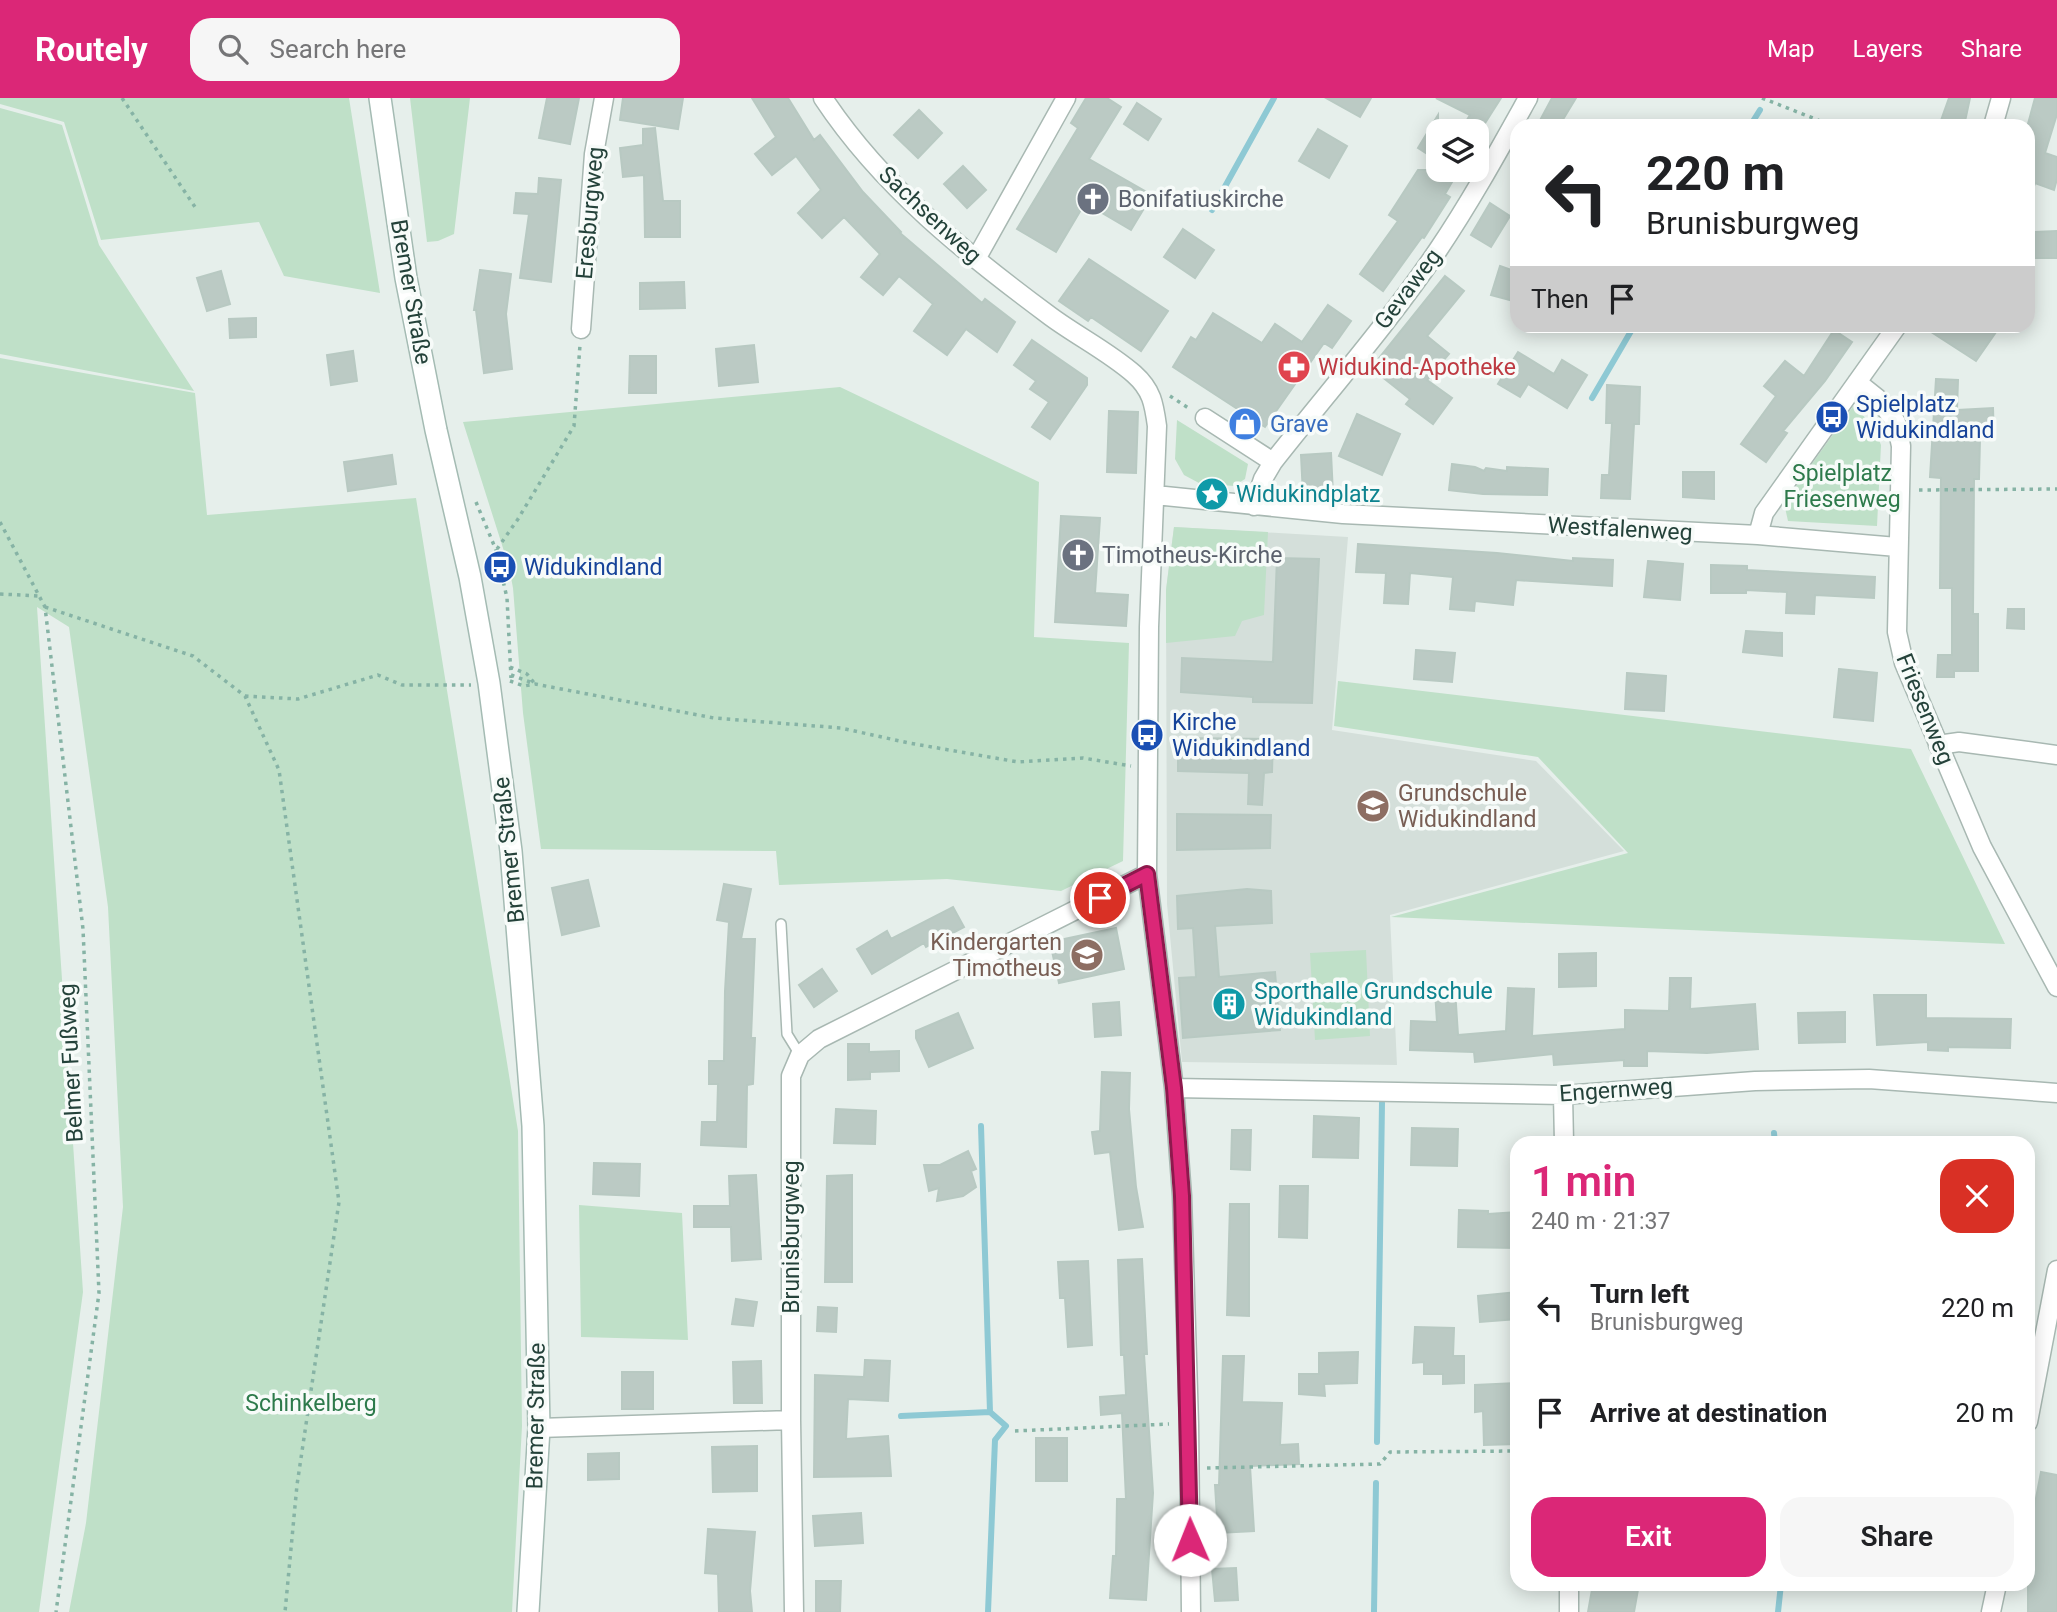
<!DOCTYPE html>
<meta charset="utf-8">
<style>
body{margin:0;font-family:Roboto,sans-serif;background:#f6f6f6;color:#202124;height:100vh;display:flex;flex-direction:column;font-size:26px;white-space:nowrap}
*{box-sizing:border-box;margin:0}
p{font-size:23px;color:#757577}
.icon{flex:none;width:38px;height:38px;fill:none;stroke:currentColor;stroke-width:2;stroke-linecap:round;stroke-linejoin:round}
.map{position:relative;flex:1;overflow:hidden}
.side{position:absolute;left:1510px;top:1038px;width:525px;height:455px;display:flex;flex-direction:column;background:#fff;border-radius:21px;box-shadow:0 4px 18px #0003}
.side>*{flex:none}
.guide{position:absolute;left:1510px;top:21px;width:525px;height:214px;border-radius:21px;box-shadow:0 4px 18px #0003;background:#fff;color:#202124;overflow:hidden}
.fabs{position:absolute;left:1426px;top:21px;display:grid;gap:14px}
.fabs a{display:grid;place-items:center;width:63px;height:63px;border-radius:14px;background:#fff;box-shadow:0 4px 18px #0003;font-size:35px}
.pin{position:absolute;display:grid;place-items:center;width:60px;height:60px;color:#fff;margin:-30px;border:4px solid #fff;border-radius:50%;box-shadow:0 2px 7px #0007}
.me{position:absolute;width:77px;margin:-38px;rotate:359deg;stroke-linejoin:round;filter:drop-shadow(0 0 5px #0008)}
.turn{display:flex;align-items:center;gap:24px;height:147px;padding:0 21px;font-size:32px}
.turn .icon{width:91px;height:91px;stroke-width:2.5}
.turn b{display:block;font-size:49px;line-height:60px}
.then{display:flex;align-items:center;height:66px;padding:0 21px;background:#0003;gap:14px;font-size:26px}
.round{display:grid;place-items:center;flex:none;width:74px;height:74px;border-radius:21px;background:#f6f6f6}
.head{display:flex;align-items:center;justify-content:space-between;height:119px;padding:0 21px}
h1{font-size:42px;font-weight:600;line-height:52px;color:#db2777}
.cta{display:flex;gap:14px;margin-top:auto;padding:14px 21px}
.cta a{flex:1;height:80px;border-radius:21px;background:#db2777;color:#fff;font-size:28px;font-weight:600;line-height:80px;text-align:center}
.cta a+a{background:#f6f6f6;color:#202124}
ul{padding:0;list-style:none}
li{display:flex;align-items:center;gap:21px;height:105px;padding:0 21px}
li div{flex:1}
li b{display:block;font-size:26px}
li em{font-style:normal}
header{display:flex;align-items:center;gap:42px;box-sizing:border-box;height:98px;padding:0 35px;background:#db2777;color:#fff}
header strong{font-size:33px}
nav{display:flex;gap:38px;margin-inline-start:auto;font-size:24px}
.search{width:490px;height:63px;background:#f6f6f6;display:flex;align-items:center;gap:18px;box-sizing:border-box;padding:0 24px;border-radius:21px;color:#757577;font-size:26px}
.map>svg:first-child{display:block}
.built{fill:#d4dfda}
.green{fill:#bfe0c8}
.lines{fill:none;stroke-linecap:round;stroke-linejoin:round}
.stream{stroke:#8ec9d4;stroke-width:6}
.building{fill:#bbcac4;stroke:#b8c9c2;stroke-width:2}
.service-casing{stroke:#a8b8b2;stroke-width:12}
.minor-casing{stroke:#a8b8b2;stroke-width:21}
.secondary-casing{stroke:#a4bbb3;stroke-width:24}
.path{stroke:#86b3a5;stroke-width:3.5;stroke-dasharray:3.5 5;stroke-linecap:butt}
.service{stroke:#fff;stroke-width:9}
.minor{stroke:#fff;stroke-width:18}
.secondary{stroke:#fff;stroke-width:21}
.route-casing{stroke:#8e194d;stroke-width:18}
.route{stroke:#db2777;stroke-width:12}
.labels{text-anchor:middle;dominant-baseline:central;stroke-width:7;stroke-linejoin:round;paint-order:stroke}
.worship-label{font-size:23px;fill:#5b616d;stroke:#f7fbf9;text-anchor:start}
.street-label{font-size:23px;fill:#24423a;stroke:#f7fbf9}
.health-label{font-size:23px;fill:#be3a42;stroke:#f7fbf9;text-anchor:start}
.transit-label{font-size:23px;fill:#164399;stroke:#f7fbf9;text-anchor:start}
.shop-label{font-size:23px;fill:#366cbe;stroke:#f7fbf9;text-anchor:start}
.park-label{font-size:23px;fill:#2d7a4b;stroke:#f7fbf9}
.culture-label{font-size:23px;fill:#0d838f;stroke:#f7fbf9;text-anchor:start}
.education-label{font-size:23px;fill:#785e54;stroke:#f7fbf9;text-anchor:start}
</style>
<header>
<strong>Routely</strong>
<div class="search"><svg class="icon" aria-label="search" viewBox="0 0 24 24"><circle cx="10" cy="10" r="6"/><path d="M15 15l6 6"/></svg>Search here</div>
<nav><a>Map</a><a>Layers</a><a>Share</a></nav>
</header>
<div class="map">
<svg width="2057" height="1514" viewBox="0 0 2057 1514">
<rect width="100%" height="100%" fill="#e6efeb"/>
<path class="built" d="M1174 429 1348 439 1332 632 1536 663 1624 753 1390 817 1397 967 1182 964 1167 806 1166 492Z"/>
<path class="green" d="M0 0H349L380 195 284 178 259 124 101 142 64 24 0 6Z
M410 0H470L454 136 438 143 427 144Z
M0 10 62 27 99 147 194 293 0 256Z
M0 260 195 295 207 417 416 400 518 1033 522 1328 512 1514H69L86 1425 123 1109 108 809 69 529 37 509 83 1194 39 1514H0Z
M840 289 1039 384 1034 539 1129 545 1123 763 1061 793 947 781 779 787 776 753 541 751 523 615 513 490 509 469 463 324Z
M1854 307 1874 330 1881 347 1877 428 1788 423 1784 405Z
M1177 322 1248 366 1245 381 1234 388 1199 385 1184 377 1175 361Z
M1174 429 1268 434 1264 517 1242 523 1235 538 1166 545V492Z
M1338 583 1911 651 2005 846 1391 819 1628 755 1538 659 1334 628Z
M1366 852 1370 938 1315 942 1310 855Z
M579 1107 682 1115 688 1242 581 1239Z"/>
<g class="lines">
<path class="stream" d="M1750 28 1760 12
M1212 112 1274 0
M1592 300 1634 228
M981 1028 990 1314 1006 1328 995 1342 988 1514
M1774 1035 1775 1045
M901 1318 990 1314
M1377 1344 1382 1005
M1374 1514 1376 1385
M1778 1514 1781 1486"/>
</g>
<path class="building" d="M547 0H579L570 46 539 40Z
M623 0H683L678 31 620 22Z
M752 0H788L814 42 820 37 863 94 901 134 900 135 982 205 985 201 1015 224 997 254 966 231 947 257 914 233 933 206 899 178 883 197 861 179 880 156 844 119 822 140 798 115 821 92 796 58 772 77 755 56 776 39Z
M1086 0H1107L1121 9 1089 61 1152 97 1131 132 1085 105 1056 154 1017 131 1078 30 1071 25Z
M1326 0H1371L1360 19Z
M1436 0H1501L1480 33H1460L1470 17Z
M1552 0H1576L1559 28H1537Z
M1949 0H1970L1964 28H1939Z
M2035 0H2057V16L2045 55 2057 59V81L2054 92 2035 85 2032 95H2028V26Z
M1137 5 1161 21 1148 42 1124 26Z
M919 12 942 35 918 60 894 37Z
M1438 17V63L1418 50Z
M655 30 663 103H680V139H645L644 77 623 79 620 50 643 47V31Z
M1318 31 1347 48 1329 80 1299 63Z
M963 68 986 92 967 110 944 86Z
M1418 72H1459L1445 96 1450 99 1424 140 1422 139 1383 193 1360 176 1398 123 1389 117Z
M539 80 561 82 551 184 520 180 529 116 514 115 516 95 538 96Z
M1490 105 1510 118 1491 149 1471 137Z
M1183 131 1214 152 1195 180 1164 159Z
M2057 133V160H2035V134Z
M1089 161 1168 213 1141 253 1091 219 1088 223 1059 203Z
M1500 168 1517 174V204L1491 197Z
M480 172 511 176 506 216 512 271 484 275 476 212H474Z
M221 173 230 206 207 213 197 180Z
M1445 178 1464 193 1427 238 1449 256 1427 282 1452 300 1433 326 1406 306 1410 301 1371 270Z
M684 184 685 210 640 211V185Z
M1328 207 1351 223 1332 250 1324 245 1265 329 1173 269 1191 239 1196 242 1213 215 1262 245 1275 226 1302 244Z
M256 220V239L230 240 229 221Z
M1922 228H1986L1996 234 1976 263Z
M1834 232 1852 244 1825 283 1783 333 1787 335 1766 364 1741 346 1776 298 1764 288 1785 263 1804 278Z
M1032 242 1087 280V287L1050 341 1032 329 1049 304 1030 291 1036 283 1014 267Z
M754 247 758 284 719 288 716 251Z
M353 253 357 283 331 287 327 257Z
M1518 254 1554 276 1562 262 1587 277 1567 310 1528 286 1520 299 1498 286Z
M630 258H656V295H629Z
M1936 281 1958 282 1957 312 1993 310 1994 341H1980L1979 381H1974L1973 516H1978V573H1954V579H1937L1938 557H1952V490H1940L1941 380 1930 379Z
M1607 287 1640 289 1639 326H1634L1630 401 1601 400 1602 377H1609L1612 325H1606Z
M1109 313 1138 314 1136 375 1107 374Z
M1357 316 1400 336 1382 377 1339 358Z
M1331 355 1333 396 1303 397 1301 357Z
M392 357 396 386 348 393 344 364Z
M1452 366 1475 369 1484 373 1486 370 1507 373V369L1548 371 1547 397 1483 396 1449 392Z
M1683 374H1714V401L1683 399Z
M1061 418 1100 420 1095 495 1128 497 1126 528 1055 524Z
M1358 446 1497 455 1573 463V460L1613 462 1612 488 1516 482 1513 507 1475 503 1474 513 1450 511 1453 479 1410 475 1408 506 1384 505 1386 475 1356 474Z
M1277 460 1319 461 1312 605 1253 604V599L1181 594 1182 560 1273 564Z
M1648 463 1683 466 1680 502 1644 499Z
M1711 467 1747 468V472L1875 479 1874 500 1815 497 1814 516 1786 515 1787 494 1746 492V495H1711Z
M2008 511H2024V531L2007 530Z
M1746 533 1782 535V558L1743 554Z
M1416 552 1455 555 1452 584 1414 581Z
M1839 571 1877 575 1873 623 1834 619Z
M1627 575 1666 578 1664 613 1625 611Z
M1178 640 1273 641 1272 674 1264 675 1262 707 1248 706 1249 675 1178 673Z
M1177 716 1271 717 1270 750 1177 752Z
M588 782 599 828 562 837 552 790Z
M724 786 751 791 741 841H755L751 940H755L753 986 747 987 746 1049 701 1047 702 1024H717L718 986H709V963H724L725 893 729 824 717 822Z
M1247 791 1271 793 1272 825 1215 828 1219 879 1275 874 1280 932 1183 940 1179 880 1196 879 1193 830 1178 831 1177 798Z
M953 809 964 829 926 849 924 845 872 876 857 851 887 833 891 841Z
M1116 830 1124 871 1059 885 1050 844Z
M1596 855V888L1559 889V856Z
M822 871 837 893 814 909 799 887Z
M1670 880H1691L1690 911 1755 906 1758 951 1707 955 1647 953V968H1624V962L1554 967 1553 956 1475 964 1474 954 1410 952 1411 923 1437 924 1435 893 1455 891 1458 937 1506 933 1508 890 1534 891 1532 938 1625 931V912L1669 913Z
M1874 897H1926V920L2011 921 2010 950 1948 949V953L1928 952V944L1877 947Z
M1119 904 1121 937 1095 939 1093 906Z
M1845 914V944L1799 945 1798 915Z
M958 915 973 950 929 969 916 940V933Z
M848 946H869V954L899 953V973L870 974V981L848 982Z
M1102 974 1130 975 1129 1011 1136 1089 1143 1129 1119 1132 1110 1054 1095 1056 1092 1034 1100 1033Z
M836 1011 876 1013 875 1046 834 1045Z
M1314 1018 1359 1020 1358 1060 1313 1059Z
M1412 1030 1458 1031 1457 1068 1411 1067Z
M1232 1032H1251L1250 1072 1231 1071Z
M968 1053 976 1071 971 1073 976 1089 963 1098 937 1103 939 1090 929 1093 924 1067H940Z
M594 1065 640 1066 639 1098 593 1096Z
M756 1077 761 1161 732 1163 731 1129H694V1108H730L729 1078Z
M852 1077V1184H825L827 1078Z
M1280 1088H1308L1307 1140 1279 1139Z
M1230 1106H1249V1218L1227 1217Z
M1459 1112 1488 1113V1116L1517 1114V1150L1458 1149Z
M1142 1161 1147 1256H1144L1153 1395 1146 1502 1110 1500 1113 1458H1116L1117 1401H1126L1122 1315 1101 1317 1100 1299 1126 1297 1124 1257H1121L1118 1162Z
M1088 1163 1092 1247 1068 1249 1065 1200H1060L1058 1164Z
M1517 1194V1221L1480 1224 1478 1198Z
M736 1201 757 1204 753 1228 732 1226Z
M818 1209 837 1210 836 1234 817 1233Z
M1415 1229 1454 1230 1453 1258H1464V1285L1443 1286V1276H1424V1264L1413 1265Z
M1358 1254 1357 1285 1324 1286 1325 1298 1299 1296V1276H1319V1255Z
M1223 1258H1244L1242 1304 1282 1305 1280 1347 1298 1346 1299 1366 1250 1368 1254 1433 1218 1435 1215 1387H1219Z
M865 1262 890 1263 888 1303 848 1301 846 1341 888 1338 891 1378 814 1379 815 1277 864 1279Z
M761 1263 762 1305H734L733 1264Z
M622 1274H653V1311H622Z
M1517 1285V1346L1484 1347 1483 1313 1475 1314V1287Z
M1036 1340H1067V1383H1036Z
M757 1348V1393L713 1394 712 1349Z
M619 1355V1381L588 1382V1356Z
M2041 1374 2057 1377V1514H2028V1442Z
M861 1415 863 1445 815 1448 813 1418Z
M708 1431 755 1434 750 1493 752 1514H719L718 1476 705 1475Z
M1236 1470 1238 1502 1215 1503 1212 1471Z
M816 1483H841L840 1514H816Z
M1593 1486H1639L1634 1514H1588Z"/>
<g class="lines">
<defs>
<path id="service" d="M781 826 787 936 800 957"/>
<path id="minor" d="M823 0C882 89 965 155 1050 218 1077 238 1109 254 1134 276 1152 292 1154 306 1157 328L1149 529 1147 776 1174 990 1182 1098 1189 1326 1191 1514
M1993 28 2001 0
M976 161 1066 0
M581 231 594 56 604 0
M1857 284 1877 300 1896 324 1901 348 1897 534 1904 565 1982 749 2057 889
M1205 320 1273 364
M1155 397 1343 416 1758 437 1897 449
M1254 408 1263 381 1273 364C1328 294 1388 226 1438 152 1471 103 1499 52 1528 0
M1758 437 1764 415 1897 228
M1938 647 1959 644 2057 657
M1174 990 1563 997 1755 983 1869 981 2057 995
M1563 997 1564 1045
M2028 1324 2057 1172
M539 1330 791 1322
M794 1514 791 1322V978L800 957 819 941 1147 776
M1569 1514V1486
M1991 1514 1997 1486"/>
<path id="secondary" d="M380 0 406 180 436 332 470 479 489 585 511 753 533 1028 539 1330 528 1514"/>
</defs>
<use href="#service" class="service-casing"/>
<use href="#minor" class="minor-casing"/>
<use href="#secondary" class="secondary-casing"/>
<path class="path" d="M122 0 195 109
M1762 0 1833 28
M1170 298 1190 311
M1919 392 2057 391
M476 404 496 452 507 500 511 580
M0 424 45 509 83 831 99 1195 56 1514
M497 451 518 421 574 328 580 247
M0 496 39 498
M45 509 193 558 245 598 279 672 339 1104 297 1387 285 1514
M510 569 527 576 535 586
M511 577 533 585
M510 583 524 588 535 586 714 620 841 630 909 645 1018 664 1083 660 1131 668
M245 598 298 601 378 577 402 587H471
M1015 1333 1169 1326
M1207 1370 1380 1366 1390 1354 1517 1353"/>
<use href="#service" class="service"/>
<use href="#minor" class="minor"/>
<use href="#secondary" class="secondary"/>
</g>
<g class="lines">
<defs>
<path id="route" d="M1100 800 1147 776 1174 990 1182 1098 1190 1442"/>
</defs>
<use href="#route" class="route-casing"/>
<use href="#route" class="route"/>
</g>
<defs>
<symbol id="church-disc" viewBox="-11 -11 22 22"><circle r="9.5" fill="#6b7280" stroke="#f7fbf9"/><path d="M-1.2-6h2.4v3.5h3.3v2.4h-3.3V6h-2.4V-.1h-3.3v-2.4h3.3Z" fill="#fff"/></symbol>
<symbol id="pharmacy-disc" viewBox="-11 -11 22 22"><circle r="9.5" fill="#e0444e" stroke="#f7fbf9"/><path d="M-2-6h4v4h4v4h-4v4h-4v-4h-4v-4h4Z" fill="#fff"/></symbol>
<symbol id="bus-disc" viewBox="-11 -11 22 22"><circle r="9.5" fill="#1a4fb4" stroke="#f7fbf9"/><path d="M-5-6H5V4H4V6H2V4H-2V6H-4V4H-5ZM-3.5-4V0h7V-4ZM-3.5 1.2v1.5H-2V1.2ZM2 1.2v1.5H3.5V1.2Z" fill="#fff"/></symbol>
<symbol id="shop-disc" viewBox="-11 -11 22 22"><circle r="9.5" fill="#3f7fe0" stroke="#f7fbf9"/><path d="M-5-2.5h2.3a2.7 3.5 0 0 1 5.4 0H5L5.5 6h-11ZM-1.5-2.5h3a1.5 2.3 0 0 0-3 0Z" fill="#fff"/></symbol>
<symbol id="sight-disc" viewBox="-11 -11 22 22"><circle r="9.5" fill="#0f9aa8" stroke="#f7fbf9"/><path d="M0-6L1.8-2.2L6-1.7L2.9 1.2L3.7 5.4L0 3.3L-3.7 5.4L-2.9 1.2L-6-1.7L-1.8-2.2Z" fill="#fff"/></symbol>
<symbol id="school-disc" viewBox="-11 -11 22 22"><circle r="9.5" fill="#8d6e63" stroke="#f7fbf9"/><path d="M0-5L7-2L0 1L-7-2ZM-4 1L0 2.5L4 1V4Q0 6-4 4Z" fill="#fff"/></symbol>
<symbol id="building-disc" viewBox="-11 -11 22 22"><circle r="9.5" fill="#0f9aa8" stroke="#f7fbf9"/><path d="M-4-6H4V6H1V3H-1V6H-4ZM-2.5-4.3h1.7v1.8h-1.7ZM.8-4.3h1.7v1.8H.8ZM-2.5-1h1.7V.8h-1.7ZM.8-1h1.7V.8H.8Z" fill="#fff"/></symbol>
</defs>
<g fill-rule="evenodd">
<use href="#church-disc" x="1074" y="82" width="38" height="38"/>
<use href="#pharmacy-disc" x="1275" y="250" width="38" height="38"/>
<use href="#bus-disc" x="1813" y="300" width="38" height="38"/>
<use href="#shop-disc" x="1226" y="307" width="38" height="38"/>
<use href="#sight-disc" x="1193" y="377" width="38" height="38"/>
<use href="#church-disc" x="1059" y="438" width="38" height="38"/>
<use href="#bus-disc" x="481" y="450" width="38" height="38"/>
<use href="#bus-disc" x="1128" y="618" width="38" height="38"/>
<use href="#school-disc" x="1354" y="689" width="38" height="38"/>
<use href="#school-disc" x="1068" y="838" width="38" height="38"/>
<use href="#building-disc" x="1210" y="887" width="38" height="38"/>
</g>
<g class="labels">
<g class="worship-label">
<text x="1118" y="101">Bonifatiuskirche</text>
<text x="1102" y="457">Timotheus-Kirche</text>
</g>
<g class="street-label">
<text transform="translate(590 115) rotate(-85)">Eresburgweg</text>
<text transform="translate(930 117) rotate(43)">Sachsenweg</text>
<text transform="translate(1408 191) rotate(-53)">Gevaweg</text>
<text transform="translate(411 194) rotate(80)">Bremer Straße</text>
<text transform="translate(1620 431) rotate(3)">Westfalenweg</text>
<text transform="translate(1925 611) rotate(68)">Friesenweg</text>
<text transform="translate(509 752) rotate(-96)">Bremer Straße</text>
<text transform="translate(71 965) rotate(-93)">Belmer Fußweg</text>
<text transform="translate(1616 992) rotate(-4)">Engernweg</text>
<text transform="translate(791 1139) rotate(-90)">Brunisburgweg</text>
<text transform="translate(536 1318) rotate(-89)">Bremer Straße</text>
</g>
<g class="health-label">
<text x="1318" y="269">Widukind-Apotheke</text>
</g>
<g class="transit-label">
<text x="1856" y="306">Spielplatz<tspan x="1856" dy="26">Widukindland</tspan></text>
<text x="524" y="469">Widukindland</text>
<text x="1172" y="624">Kirche<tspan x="1172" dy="26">Widukindland</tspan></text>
</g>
<g class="shop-label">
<text x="1270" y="326">Grave</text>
</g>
<g class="park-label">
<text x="1842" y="375">Spielplatz<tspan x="1842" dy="26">Friesenweg</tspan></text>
<text x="311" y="1305">Schinkelberg</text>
</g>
<g class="culture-label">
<text x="1236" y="396">Widukindplatz</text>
<text x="1254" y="893">Sporthalle Grundschule<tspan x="1254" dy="26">Widukindland</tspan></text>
</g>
<g class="education-label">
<text x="1398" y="695">Grundschule<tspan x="1398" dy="26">Widukindland</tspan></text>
<text x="1062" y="844" text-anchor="end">Kindergarten<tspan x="1062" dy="26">Timotheus</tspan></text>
</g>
</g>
</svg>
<div class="fabs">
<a><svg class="icon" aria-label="layers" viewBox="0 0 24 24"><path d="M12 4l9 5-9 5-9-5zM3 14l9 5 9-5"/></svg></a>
</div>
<div class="pin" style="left:1100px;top:800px;background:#d93025"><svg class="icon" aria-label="arrive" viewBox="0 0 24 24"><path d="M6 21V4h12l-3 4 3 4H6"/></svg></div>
<svg class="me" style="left:1190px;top:1442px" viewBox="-20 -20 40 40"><circle r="19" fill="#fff"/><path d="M0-13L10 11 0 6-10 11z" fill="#db2777"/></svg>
<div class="guide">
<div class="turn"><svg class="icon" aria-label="left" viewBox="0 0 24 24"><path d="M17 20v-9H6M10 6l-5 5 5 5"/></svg><div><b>220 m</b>Brunisburgweg</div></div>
<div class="then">Then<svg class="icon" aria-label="arrive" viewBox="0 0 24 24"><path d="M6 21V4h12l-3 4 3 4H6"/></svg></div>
</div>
<section class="side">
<div class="head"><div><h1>1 min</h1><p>240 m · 21:37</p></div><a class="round" style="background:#d93025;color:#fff"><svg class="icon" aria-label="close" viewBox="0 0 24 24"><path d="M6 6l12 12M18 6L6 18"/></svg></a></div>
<ul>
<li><svg class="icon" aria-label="left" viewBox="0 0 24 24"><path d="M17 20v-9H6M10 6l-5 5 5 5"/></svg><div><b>Turn left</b><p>Brunisburgweg</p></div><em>220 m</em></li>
<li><svg class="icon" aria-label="arrive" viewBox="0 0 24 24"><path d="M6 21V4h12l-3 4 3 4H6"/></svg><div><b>Arrive at destination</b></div><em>20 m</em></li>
</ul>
<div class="cta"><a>Exit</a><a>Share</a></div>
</section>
</div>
